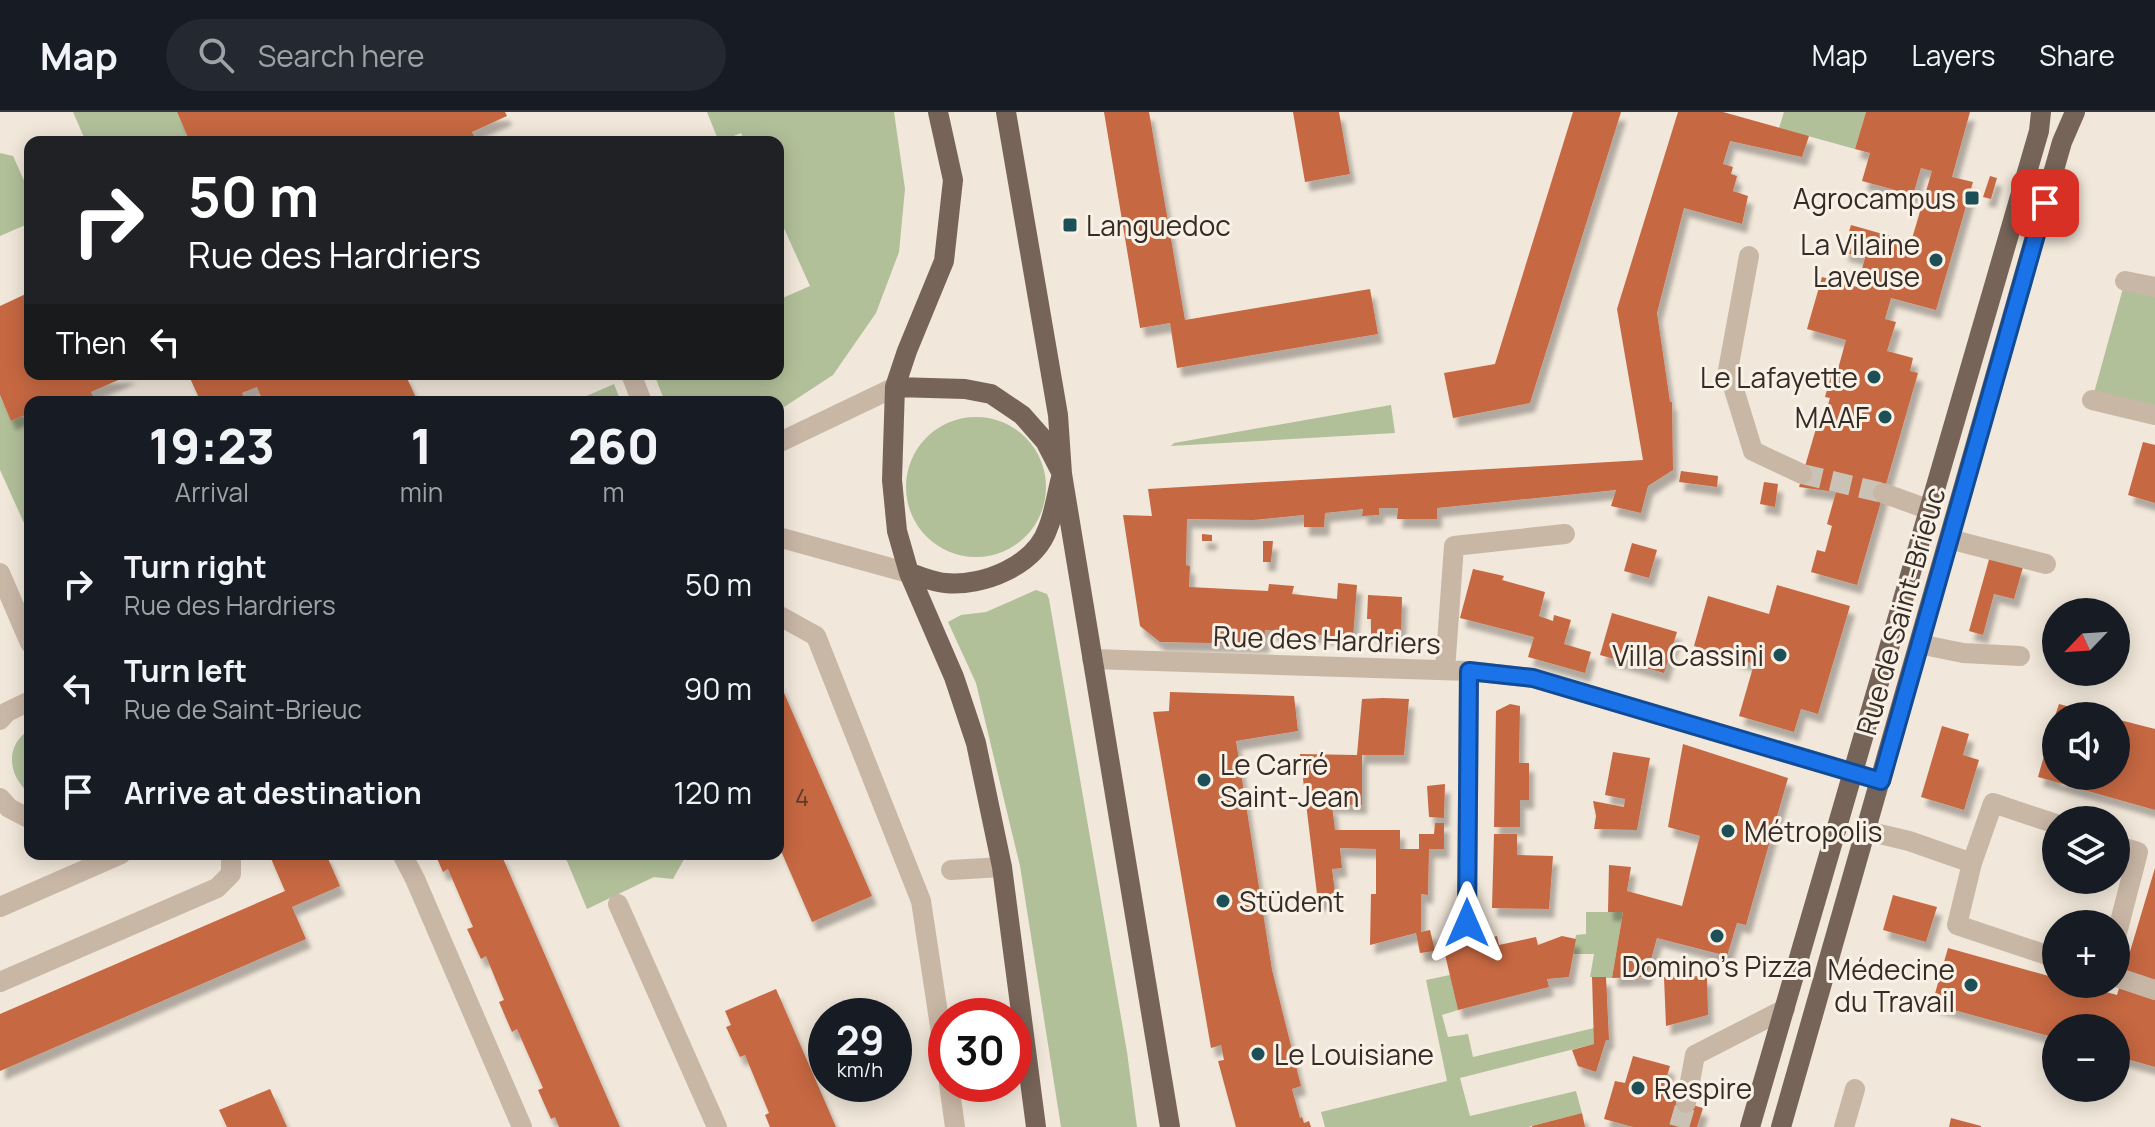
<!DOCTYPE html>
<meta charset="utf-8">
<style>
body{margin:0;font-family:Manrope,sans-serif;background:#242831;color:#f1f3f6;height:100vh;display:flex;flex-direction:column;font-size:30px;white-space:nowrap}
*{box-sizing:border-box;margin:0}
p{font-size:26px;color:#9ea1a6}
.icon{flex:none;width:44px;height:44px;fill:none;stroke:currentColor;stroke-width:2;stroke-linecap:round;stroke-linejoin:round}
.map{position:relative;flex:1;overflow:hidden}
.details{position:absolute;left:24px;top:284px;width:760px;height:464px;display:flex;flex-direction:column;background:#171b24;border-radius:16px;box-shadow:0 4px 20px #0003}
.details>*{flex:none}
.top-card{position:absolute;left:24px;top:24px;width:760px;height:244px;border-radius:16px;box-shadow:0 4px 20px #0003;background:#202124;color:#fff;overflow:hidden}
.needle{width:52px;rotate:245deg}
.tools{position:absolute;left:2042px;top:486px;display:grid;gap:16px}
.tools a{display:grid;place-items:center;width:88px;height:88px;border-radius:50%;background:#171b24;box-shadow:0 4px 20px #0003;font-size:40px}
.speed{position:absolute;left:808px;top:886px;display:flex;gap:16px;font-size:40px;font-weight:700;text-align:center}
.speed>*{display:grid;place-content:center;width:104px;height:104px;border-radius:50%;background:#171b24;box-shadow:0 4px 20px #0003;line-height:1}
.speed small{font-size:20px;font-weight:400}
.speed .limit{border:12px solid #d22;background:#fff;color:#111}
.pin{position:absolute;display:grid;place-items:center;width:68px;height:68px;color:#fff;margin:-34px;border-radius:16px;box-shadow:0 4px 12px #0006}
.me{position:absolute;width:88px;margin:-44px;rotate:0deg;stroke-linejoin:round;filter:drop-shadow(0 0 6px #0008)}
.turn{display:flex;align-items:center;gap:28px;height:168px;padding:0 32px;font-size:36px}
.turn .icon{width:104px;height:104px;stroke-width:2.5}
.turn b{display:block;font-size:56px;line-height:68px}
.then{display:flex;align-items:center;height:76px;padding:0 32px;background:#0003;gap:16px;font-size:30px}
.eta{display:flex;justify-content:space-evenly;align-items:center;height:136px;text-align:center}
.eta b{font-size:48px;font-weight:800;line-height:56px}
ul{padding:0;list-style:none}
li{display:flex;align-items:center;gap:24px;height:104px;padding:0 32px}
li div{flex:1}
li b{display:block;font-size:30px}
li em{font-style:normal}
header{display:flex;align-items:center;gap:48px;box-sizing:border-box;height:112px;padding:0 40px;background:#171b24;border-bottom:2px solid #363941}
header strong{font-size:38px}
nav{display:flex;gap:44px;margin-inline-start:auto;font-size:28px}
.search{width:560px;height:72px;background:#242831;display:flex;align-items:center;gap:20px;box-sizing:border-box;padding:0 28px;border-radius:44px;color:#9ea1a6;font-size:30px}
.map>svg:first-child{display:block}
.green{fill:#b2c09a}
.building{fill:#c66843;filter:url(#shadow)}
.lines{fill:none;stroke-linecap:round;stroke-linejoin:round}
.minor-tunnel{stroke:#cbc2b6;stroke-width:20;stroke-dasharray:20 10;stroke-linecap:butt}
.minor{stroke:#c9b7a6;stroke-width:20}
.major{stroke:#776458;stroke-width:20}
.route-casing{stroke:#114b97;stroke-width:20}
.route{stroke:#1a73e8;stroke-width:14}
.poi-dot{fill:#1c5056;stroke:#f9f1e6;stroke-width:3}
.labels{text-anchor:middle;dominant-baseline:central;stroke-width:6;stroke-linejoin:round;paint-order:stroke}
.number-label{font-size:24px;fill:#593b2e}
.poi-label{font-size:28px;fill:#352c27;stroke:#f9f1e6;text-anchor:end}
.street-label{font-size:28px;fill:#352c27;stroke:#f9f1e6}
</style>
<header>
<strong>Map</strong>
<div class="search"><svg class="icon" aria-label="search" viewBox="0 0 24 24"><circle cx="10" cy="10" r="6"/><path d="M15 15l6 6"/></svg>Search here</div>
<nav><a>Map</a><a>Layers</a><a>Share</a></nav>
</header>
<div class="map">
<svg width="2155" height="1015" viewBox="0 0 2155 1015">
<defs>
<filter id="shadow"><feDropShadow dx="5" dy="9" stdDeviation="2" flood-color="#0004"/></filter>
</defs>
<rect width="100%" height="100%" fill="#f1e7da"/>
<path class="green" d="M73 0H177L189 27 182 30H86Z
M707 0H894L905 77 899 140 876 201 833 263 778 299V290H665L654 262H778V188L810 174 778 103V30H745L741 21 719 30Z
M1784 0H1866L1855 37 1779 16Z
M0 41 13 44 27 75 30 74V111L0 124Z
M2125 169 2155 175V303L2092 288Z
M614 272 621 290H573Z
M0 283 11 309 23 304 30 319V424L0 358Z
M1391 293 1395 321 1171 334 1174 331Z
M906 375a70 70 0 1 1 140 0a70 70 0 1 1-140 0Z
M1036 478 1047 482 1049 487 1127 940 1137 1015H1061L1020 754 976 571 948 510 961 503 986 500Z
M30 617V682C8 664 4 634 30 617Z
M564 742H687L673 767 654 765 587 797Z
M1586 800H1623L1612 866 1590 865 1594 842H1573L1576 823 1586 822Z
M1450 863 1458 898 1442 903 1448 925 1468 922 1473 945 1594 916V932L1460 966 1470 1004 1576 979 1582 1001 1528 1015H1325L1321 1000 1447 969 1426 868Z"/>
<path class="building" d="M177 0H505L507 4 472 20 477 30H461L459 25 448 30H190Z
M1104 0H1149L1185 208 1370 177 1378 222 1177 256 1170 211 1140 216Z
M1293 0H1339L1350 62 1305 70Z
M1573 0H1621L1530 291 1453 306 1444 261 1495 252Z
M1678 0H1723L1809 24 1802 45 1730 29 1723 52 1733 55 1731 62 1737 64 1733 79 1748 84 1742 112 1684 96 1657 201 1670 290H1672L1673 358 1648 374 1641 401 1611 394 1616 378 1437 396V407H1397L1398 396H1379V403L1362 404 1363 397 1325 401 1324 415H1304V403L1253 408 1187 407 1186 453 1190 454 1189 475 1268 479 1269 472 1294 474 1292 482 1337 487 1338 471 1357 473 1353 526 1265 518 1264 532 1160 530 1140 514 1123 403 1152 404 1148 377 1643 348 1617 197Z
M1866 0H1970L1952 65 1973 70 1936 198 1891 186 1885 207 1896 210 1887 239 1913 246 1910 259 1918 261 1857 473 1811 460 1817 438 1825 440 1832 414 1827 412 1836 380 1799 375 1817 313 1822 314 1830 286 1825 285 1833 256 1838 257 1846 228 1807 217 1822 165 1857 175 1865 146 1843 140 1851 113 1911 130 1932 59 1921 56 1913 83 1862 69 1870 41 1855 37Z
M1990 64 1997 66 1991 87 1983 85Z
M30 180V262H132L91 280 96 290H30V301L11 309 0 283V194Z
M188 262H405L418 290H263L257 275 242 281 246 290H201Z
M2143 330 2155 333V391L2128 383Z
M1681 359 1718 364 1717 375 1679 370Z
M1764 370 1778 372 1775 395 1760 392Z
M1202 422 1212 423V429H1202Z
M1263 429H1273L1271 450H1263Z
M1632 431 1657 438 1649 466 1624 459Z
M1990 444 2023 455 2014 487 1994 482 1983 523 1969 519Z
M1473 457 1504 464 1502 468 1545 480 1539 504 1553 509 1554 503 1571 508 1564 532 1591 540 1585 561 1528 545 1534 525 1460 506Z
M1777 473 1850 494 1818 602 1801 597 1794 620 1739 604 1754 552 1694 534 1708 484 1769 502Z
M1368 483 1402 485 1401 525 1371 522V507H1367Z
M1612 501 1677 520 1664 561 1600 543Z
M778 567 872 784 812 810 778 732Z
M1170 580 1294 584 1298 619 1236 629 1272 858 1301 974 1292 977 1300 1006 1302 1005 1304 1011 1309 1009 1311 1015H1236L1218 949 1224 948 1221 933 1211 936 1153 600 1169 599Z
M1383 586 1409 587 1404 643H1362V693L1324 692 1332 694 1335 718H1400V737H1419V722H1434L1435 711H1444V737H1429L1428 783 1421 782V820L1430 818 1435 839 1420 841 1416 821 1370 833 1371 782H1376V737L1340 736 1342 756 1332 757 1336 788 1318 790 1300 642 1357 643 1362 587Z
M1510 592 1520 594 1519 651H1529V688H1520V715H1494L1496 599Z
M2059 592 2100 603V604H2055Z
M2055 605 2056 664H2116V607L2155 617V698L2038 665Z
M1942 614 1969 622 1963 643 1979 648 1964 698 1921 685Z
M1683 632 1788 666 1746 813 1737 811 1727 844 1657 826 1646 865 1612 866 1623 800H1608L1609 753 1631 755 1627 779 1682 794 1700 724 1668 715Z
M1613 640 1650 646 1637 718 1594 717 1596 704 1593 689 1624 695 1625 687 1605 683Z
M1445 672 1444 706 1429 705 1427 674Z
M1494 722H1517V743L1553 744 1549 797 1492 796Z
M269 742H326L340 774 292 795 306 827 0 959V902L285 779Z
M435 742H501L620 1015H559L555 1005 551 1007 538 978 543 976 517 917 512 920 499 890 504 888 486 844 481 847 467 817 473 815 448 757 443 760Z
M2155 756V955L2116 944V916H2056V926L1932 892 1948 836 2056 866V872H2077L2117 883Z
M1893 783 1937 795 1926 830 1883 818Z
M1497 824 1499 833 1536 825 1538 833 1562 824 1576 827 1569 865 1547 867 1549 875 1458 898 1444 838Z
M1707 864 1708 903 1666 914 1664 865Z
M1592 865H1606L1609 928H1606L1596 960 1578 954 1572 938 1594 932Z
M776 877 836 1015H770L765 1003 769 1001 745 943 740 945 726 915 731 913 725 899Z
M1633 944 1670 954 1662 981 1668 982 1667 986 1703 996 1697 1015H1633L1604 1007 1615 969 1625 971Z
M270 977 287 1015H227L219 998Z
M1582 1001 1585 1015H1532V1014Z
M1951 1006 1981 1014V1015H1949Z"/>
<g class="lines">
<path class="minor-tunnel" d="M1802 362 1883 381
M1679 1015 1686 991"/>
<path class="minor" d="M1749 144 1728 258 1753 339 1802 362
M2125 169 2155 175
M631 262 642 290
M2092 288 2155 303
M778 331 895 275
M1883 381 1930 398
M778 425 909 461
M1949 427 2046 452
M0 461 30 531
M778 503 816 524 921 789 946 954
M1919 532 1963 541 2020 544
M1092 547 1469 559 1533 566 1881 669
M1445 558 1454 434 1565 422
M0 608 7 600 30 589
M0 686 9 696 30 707
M1867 719 1909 729 1972 751 1993 691 2056 712
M2116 733 2138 740 2116 825
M402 742 415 767 522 1015
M1972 751 1957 813 2056 846
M951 758 1002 755
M618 792 717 1015
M0 795 121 742
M1467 811 1469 559
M2116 865 2155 878
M0 870 217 776 231 762V742
M949 972 955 1015
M1686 991 1695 943 1785 897
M1844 1015 1855 977"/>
<path class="major" d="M938 0 953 68 944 149 907 239 895 275 892 368 897 419 909 461 954 565 976 631 1002 755 1036 1015
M1006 0 1058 303 1062 362 1170 1015
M895 275 965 277 991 282 1022 303 1045 329 1062 362C1057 379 1055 399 1048 416 1035 454 982 475 945 471 933 470 920 464 909 461
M1750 1015 2039 19 2041 0
M1781 1015 2062 30 2075 0"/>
</g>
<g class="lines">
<defs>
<path id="route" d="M1467 811 1469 559 1533 566 1881 669 2045 91"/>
</defs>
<use href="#route" class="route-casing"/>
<use href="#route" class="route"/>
</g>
<g class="poi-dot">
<rect x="1964" y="78" width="16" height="16" rx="4"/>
<rect x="1062" y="105" width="16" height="16" rx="4"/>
<circle cx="1936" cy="148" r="8"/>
<circle cx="1874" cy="265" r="8"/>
<circle cx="1885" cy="305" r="8"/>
<circle cx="1780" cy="543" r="8"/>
<circle cx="1204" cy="668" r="8"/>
<circle cx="1728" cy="719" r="8"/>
<circle cx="1223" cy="789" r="8"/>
<circle cx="1717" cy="824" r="8"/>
<circle cx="1971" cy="873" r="8"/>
<circle cx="1258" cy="942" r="8"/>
<circle cx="1638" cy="976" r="8"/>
</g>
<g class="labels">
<g class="number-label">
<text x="802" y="684">4</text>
</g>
<g class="poi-label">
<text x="1956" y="86">Agrocampus</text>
<text x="1086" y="113" text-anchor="start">Languedoc</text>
<text x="1920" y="132">La Vilaine<tspan x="1920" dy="32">Laveuse</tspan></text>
<text x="1858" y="265">Le Lafayette</text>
<text x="1869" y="305">MAAF</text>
<text x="1764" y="543">Villa Cassini</text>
<text x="1220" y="652" text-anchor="start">Le Carré<tspan x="1220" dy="32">Saint-Jean</tspan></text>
<text x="1744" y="719" text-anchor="start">Métropolis</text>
<text x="1239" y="789" text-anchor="start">Stüdent</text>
<text x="1717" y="854" text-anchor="middle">Domino's Pizza</text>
<text x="1955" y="857">Médecine<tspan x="1955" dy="32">du Travail</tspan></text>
<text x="1274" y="942" text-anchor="start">Le Louisiane</text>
<text x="1654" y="976" text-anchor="start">Respire</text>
</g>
<g class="street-label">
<text transform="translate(1900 499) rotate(-74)">Rue de Saint-Brieuc</text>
<text transform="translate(1327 527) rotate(2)">Rue des Hardriers</text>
</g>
</g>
</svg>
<div class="tools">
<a><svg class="needle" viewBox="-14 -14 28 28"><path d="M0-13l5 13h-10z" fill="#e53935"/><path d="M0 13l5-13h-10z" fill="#9ea1a6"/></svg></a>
<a><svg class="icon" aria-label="sound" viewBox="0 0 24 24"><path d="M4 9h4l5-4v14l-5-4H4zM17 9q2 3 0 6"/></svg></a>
<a><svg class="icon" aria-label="layers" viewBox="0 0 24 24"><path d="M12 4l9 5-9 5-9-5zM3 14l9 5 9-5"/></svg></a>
<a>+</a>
<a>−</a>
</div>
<div class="speed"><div>29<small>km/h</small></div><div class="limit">30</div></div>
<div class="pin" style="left:2045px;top:91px;background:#d93025"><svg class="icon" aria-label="arrive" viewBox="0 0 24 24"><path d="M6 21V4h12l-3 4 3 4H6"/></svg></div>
<svg class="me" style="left:1467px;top:811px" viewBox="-20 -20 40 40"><path d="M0-17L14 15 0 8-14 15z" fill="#1a73e8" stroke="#fff" stroke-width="4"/></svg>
<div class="top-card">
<div class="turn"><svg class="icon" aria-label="right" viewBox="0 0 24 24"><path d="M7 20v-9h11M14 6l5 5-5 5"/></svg><div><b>50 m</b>Rue des Hardriers</div></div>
<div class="then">Then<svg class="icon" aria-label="left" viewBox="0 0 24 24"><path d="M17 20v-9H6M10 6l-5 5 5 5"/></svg></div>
</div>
<section class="details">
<div class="eta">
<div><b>19:23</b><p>Arrival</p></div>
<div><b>1</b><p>min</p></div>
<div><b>260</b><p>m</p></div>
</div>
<ul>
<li><svg class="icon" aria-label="right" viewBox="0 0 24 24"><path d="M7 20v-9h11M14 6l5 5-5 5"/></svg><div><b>Turn right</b><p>Rue des Hardriers</p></div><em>50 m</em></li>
<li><svg class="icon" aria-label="left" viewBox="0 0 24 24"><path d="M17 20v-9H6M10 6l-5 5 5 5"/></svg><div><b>Turn left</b><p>Rue de Saint-Brieuc</p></div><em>90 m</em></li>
<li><svg class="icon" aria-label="arrive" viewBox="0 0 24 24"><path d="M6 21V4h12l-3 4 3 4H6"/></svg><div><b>Arrive at destination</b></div><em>120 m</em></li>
</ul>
</section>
</div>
